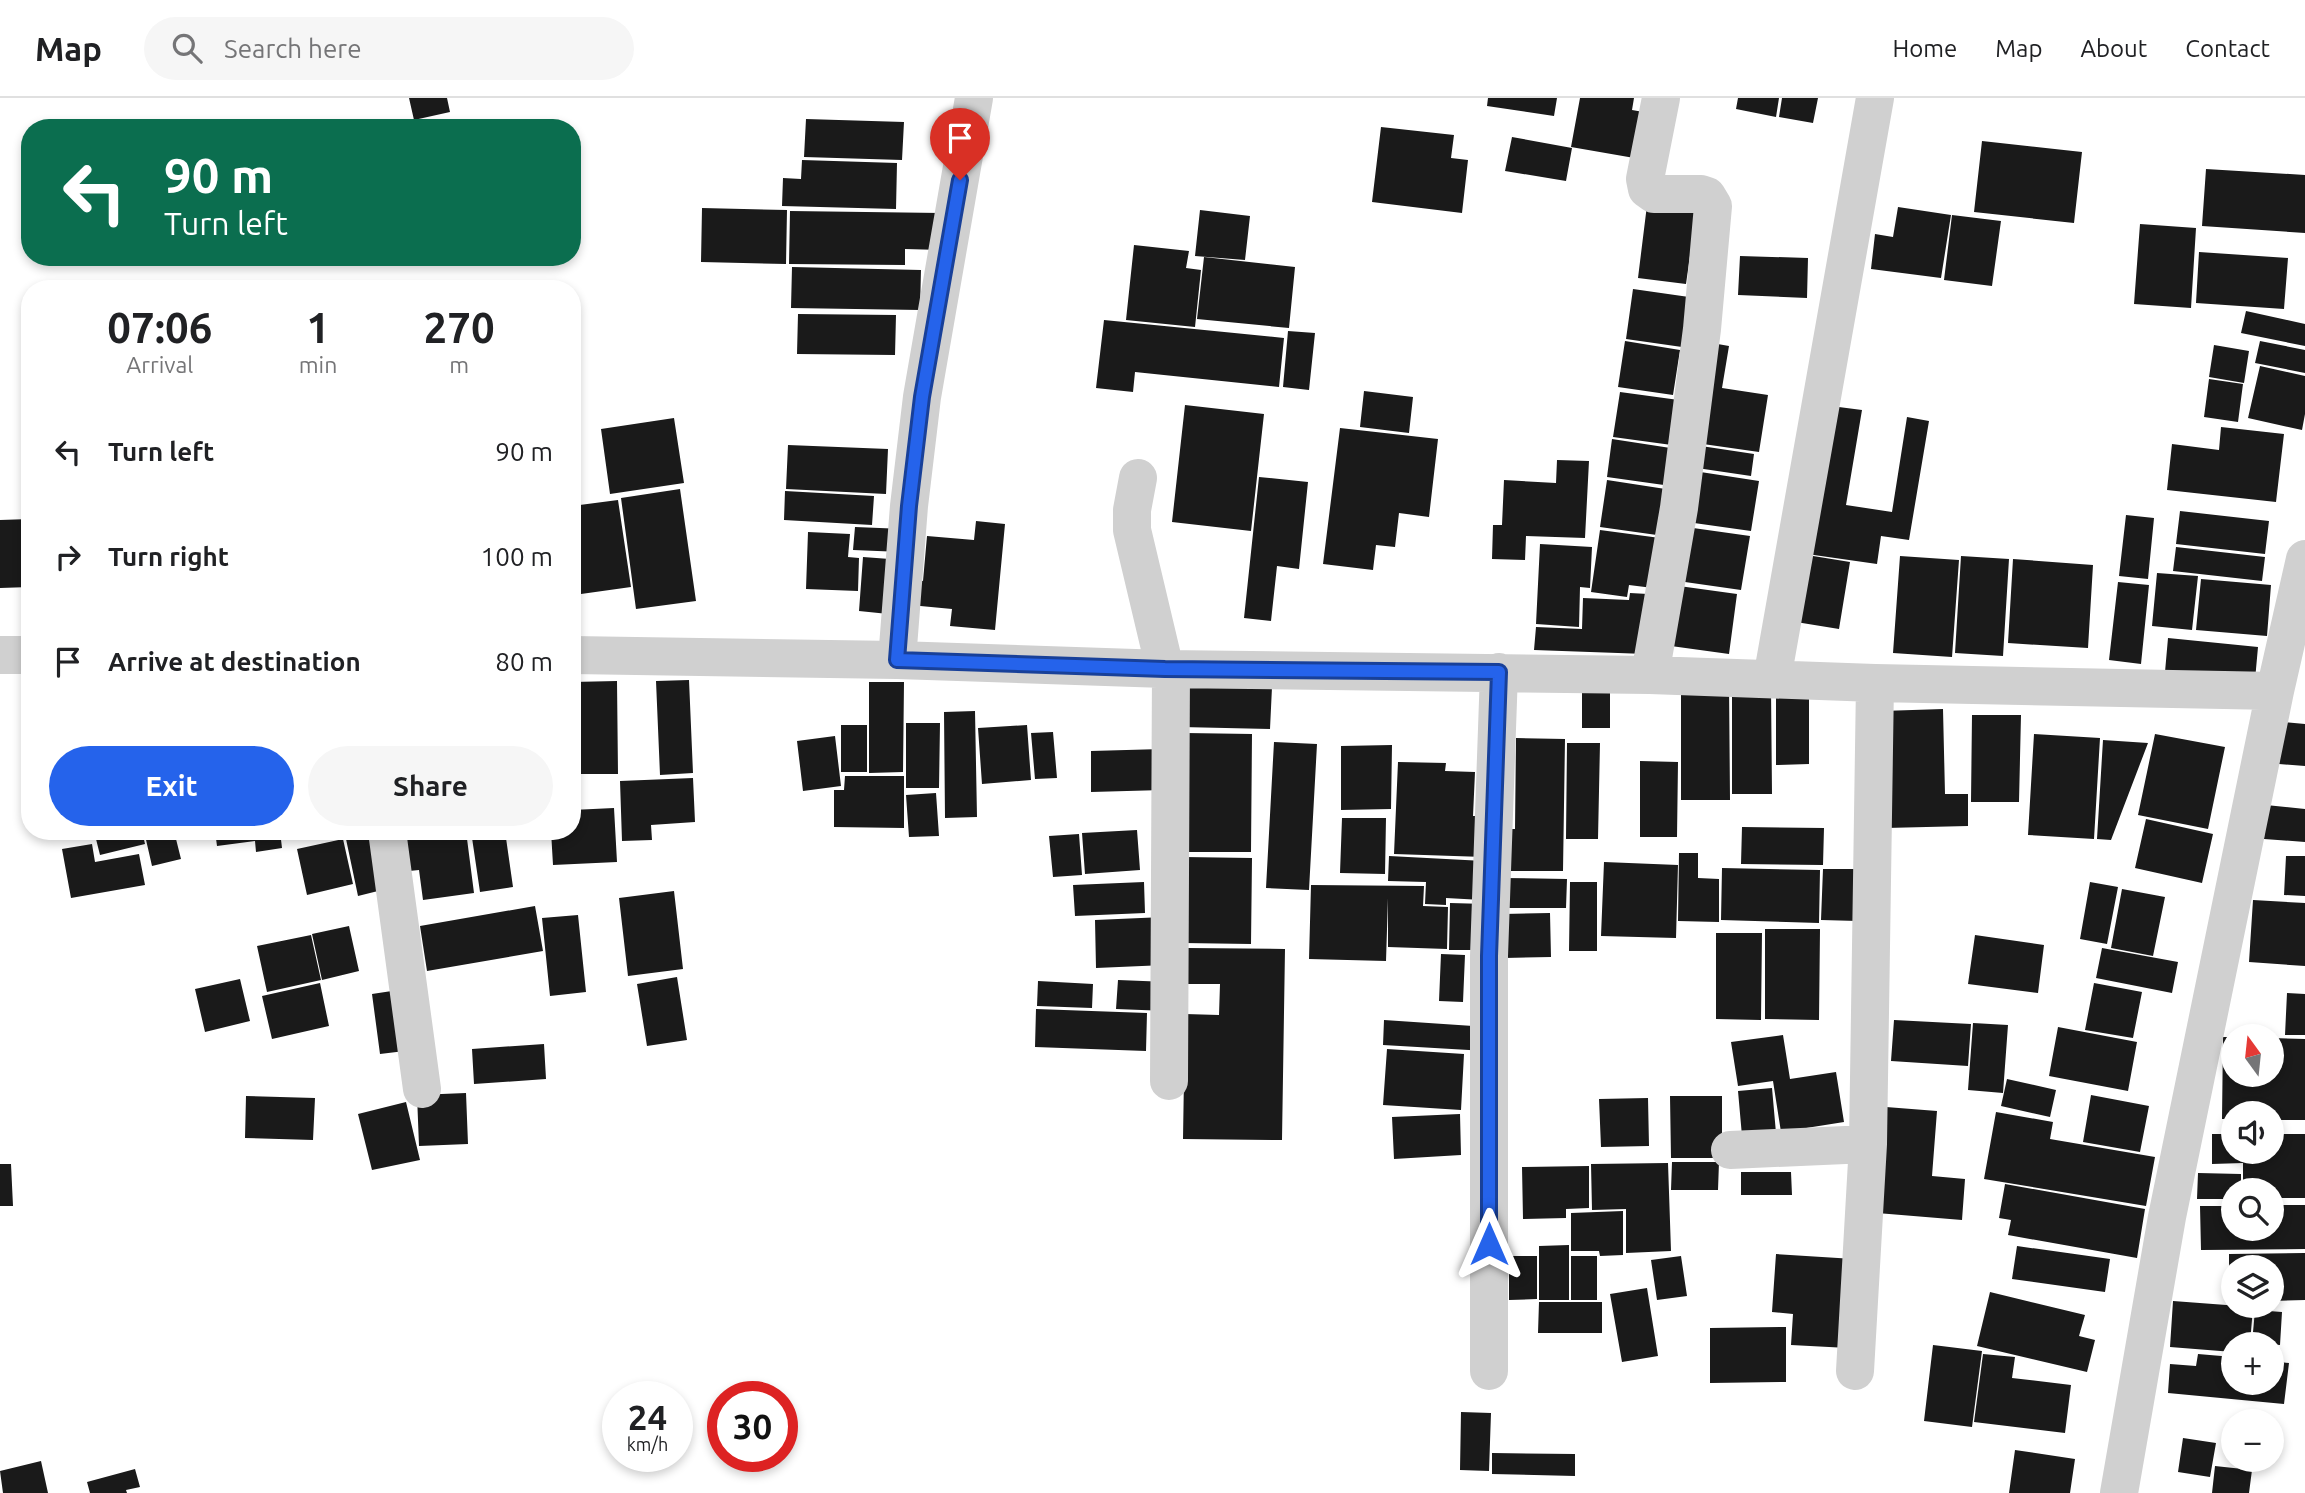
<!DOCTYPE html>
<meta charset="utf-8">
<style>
body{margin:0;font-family:Ubuntu,sans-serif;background:#f6f6f6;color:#202124;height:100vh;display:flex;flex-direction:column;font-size:26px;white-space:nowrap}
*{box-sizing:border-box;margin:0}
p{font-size:23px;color:#757577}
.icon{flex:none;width:38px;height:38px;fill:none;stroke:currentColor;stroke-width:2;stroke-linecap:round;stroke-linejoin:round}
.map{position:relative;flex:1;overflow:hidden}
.panel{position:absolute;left:21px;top:182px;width:560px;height:560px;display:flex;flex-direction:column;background:#fff;border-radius:28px;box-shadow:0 4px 10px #0003}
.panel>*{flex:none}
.hud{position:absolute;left:21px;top:21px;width:560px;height:147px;border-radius:28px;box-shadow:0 4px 10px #0003;background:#0b6e4f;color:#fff;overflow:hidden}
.needle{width:46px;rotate:345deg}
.controls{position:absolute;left:2221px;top:926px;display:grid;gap:14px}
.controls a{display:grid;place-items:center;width:63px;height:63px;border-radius:50%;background:#fff;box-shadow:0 4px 10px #0003;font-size:35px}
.speed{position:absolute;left:602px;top:1283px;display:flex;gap:14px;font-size:35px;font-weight:700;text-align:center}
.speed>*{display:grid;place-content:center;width:91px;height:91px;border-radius:50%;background:#fff;box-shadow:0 4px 10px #0003;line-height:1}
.speed small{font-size:18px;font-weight:400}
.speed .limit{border:10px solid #d22;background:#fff;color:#111}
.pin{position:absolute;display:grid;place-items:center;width:60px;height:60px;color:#fff;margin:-72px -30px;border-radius:50% 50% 50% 0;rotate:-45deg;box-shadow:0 0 7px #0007}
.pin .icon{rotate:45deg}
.me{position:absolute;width:77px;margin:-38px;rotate:0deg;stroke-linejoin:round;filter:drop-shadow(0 0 5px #0008)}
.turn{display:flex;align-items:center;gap:24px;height:147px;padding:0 28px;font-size:32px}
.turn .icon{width:91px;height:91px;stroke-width:2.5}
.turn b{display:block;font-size:49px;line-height:60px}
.eta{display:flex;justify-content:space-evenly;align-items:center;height:119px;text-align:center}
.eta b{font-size:42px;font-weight:700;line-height:49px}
.cta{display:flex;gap:14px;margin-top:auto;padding:14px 28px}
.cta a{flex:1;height:80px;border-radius:42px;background:#2563eb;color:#fff;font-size:28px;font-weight:700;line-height:80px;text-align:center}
.cta a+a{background:#f6f6f6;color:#202124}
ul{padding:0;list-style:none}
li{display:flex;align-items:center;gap:21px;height:105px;padding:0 28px}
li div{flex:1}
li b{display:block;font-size:26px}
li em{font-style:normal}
header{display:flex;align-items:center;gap:42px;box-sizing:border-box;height:98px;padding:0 35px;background:#fff;border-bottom:2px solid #e0e0e0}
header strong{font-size:33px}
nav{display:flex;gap:38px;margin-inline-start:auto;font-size:24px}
.search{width:490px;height:63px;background:#f6f6f6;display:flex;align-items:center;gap:18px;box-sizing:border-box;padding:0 24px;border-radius:38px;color:#757577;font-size:26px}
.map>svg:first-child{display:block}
.building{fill:#1a1a1a}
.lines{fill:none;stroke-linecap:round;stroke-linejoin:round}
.minor{stroke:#d0d0d0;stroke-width:38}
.route-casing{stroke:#184099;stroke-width:18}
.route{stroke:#2563eb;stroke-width:12}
</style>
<header>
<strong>Map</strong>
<div class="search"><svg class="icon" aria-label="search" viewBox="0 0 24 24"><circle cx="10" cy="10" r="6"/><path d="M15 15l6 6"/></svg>Search here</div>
<nav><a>Home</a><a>Map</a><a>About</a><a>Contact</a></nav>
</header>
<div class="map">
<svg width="2305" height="1395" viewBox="0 0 2305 1395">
<rect width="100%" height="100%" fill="#fff"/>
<path class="building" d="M409 0H447L450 14 414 22Z
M1488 0H1557L1554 18 1487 8Z
M1580 0H1634L1632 12 1649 15 1640 61 1571 49Z
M1738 0H1779L1776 19 1736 11Z
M1782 0H1818L1813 25 1779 19Z
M806 21 904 24 902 62 804 59Z
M1381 29 1454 37 1451 60 1468 62 1462 115 1372 104Z
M1512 39 1572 50 1566 83 1505 73Z
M1982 43 2082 54 2074 125 1974 114Z
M802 62 897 65 896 111 782 108 783 80 801 81Z
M2206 71 2305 77V135L2202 128Z
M1648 99 1709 107 1692 144 1686 186 1638 180Z
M1898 109 1951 117 1941 180 1871 171 1875 136 1893 139Z
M702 110 787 112 786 166 701 164Z
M1200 112 1250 118 1245 162 1195 158Z
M790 113 941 115V152L905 151V167L789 166Z
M1952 117 2001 123 1992 188 1944 182Z
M2140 126 2196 130 2191 210 2134 206Z
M1134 147 1189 153 1186 170 1201 172 1195 229 1126 222Z
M2199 154 2288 160 2284 211 2196 205Z
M1740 158 1808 160 1807 200 1738 197Z
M1204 159 1295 169 1289 230 1197 221Z
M792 169 921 172 920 212 791 210Z
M1633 191 1696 200 1689 250 1626 241Z
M2246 213 2305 226V248L2241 235Z
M798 216 896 217 895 257 797 256Z
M1104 222 1284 240 1279 289 1135 274 1133 294 1096 290Z
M1288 233 1315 235 1309 292 1283 289Z
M1625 243 1680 252 1673 297 1618 289Z
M2260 243 2305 252V275L2255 265Z
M1712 245 1729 248 1722 290 1768 297 1759 354 1696 345Z
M2214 247 2249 253 2244 285 2209 279Z
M2260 268 2305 278V316L2302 332 2248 320Z
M2209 281 2243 286 2238 324 2204 319Z
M1364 293 1413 299 1409 335 1360 329Z
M1620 294 1686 303 1679 348 1613 339Z
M1185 307 1264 316 1251 433 1172 424Z
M1831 308 1862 312 1846 407 1892 414 1907 319 1929 323 1909 442 1881 438 1877 466 1807 456Z
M674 320 684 385 610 396 601 331Z
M2221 329 2284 336 2276 404 2167 392 2172 346 2219 352Z
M1340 330 1438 341 1429 419 1399 415 1395 449 1376 447 1373 472 1323 466Z
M1612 341 1677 351 1671 388 1607 379Z
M788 347 888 351 886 396 786 391Z
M1701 348 1754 356 1751 378 1697 370Z
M1557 362 1589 363 1585 440 1526 438 1525 462 1492 461 1493 427H1502L1504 382 1556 385Z
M1694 373 1759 383 1751 433 1687 424Z
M1259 379 1308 384 1299 471 1277 468 1271 523 1244 520Z
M1607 382 1672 392 1664 438 1600 429Z
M680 391 696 503 636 511 621 400Z
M785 393 874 398 872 427 784 422Z
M618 402 631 489 581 496 572 436V408Z
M2180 413 2269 423 2265 456 2176 446Z
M2126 417 2154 420 2148 481 2119 478Z
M30 421V489L0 490V422Z
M976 423 1005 426 995 532 950 528 952 511 910 507 913 481 923 483 927 438 974 442Z
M855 429 904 431 902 454 853 452Z
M1686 429 1750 438 1741 492 1678 483Z
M1600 432 1660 440 1653 490 1629 487 1627 499 1591 494Z
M808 434 850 436 848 459 859 460 858 493 806 491Z
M1540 446 1592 449 1590 490 1580 489 1579 529 1536 526Z
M2176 449 2265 459 2262 483 2173 473Z
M1807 457 1850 464 1839 531 1796 524Z
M1900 458 1959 462 1952 559 1893 555Z
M1961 458 2009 461 2003 558 1955 555Z
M863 459 903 462 898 517 859 513Z
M2013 461 2093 467 2088 550 2008 545Z
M2157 475 2198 478 2192 532 2152 528Z
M2201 481 2271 487 2267 538 2196 532Z
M2118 484 2149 487 2141 566 2109 562Z
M1679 488 1737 496 1729 556 1671 548Z
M1630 495 1648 496 1646 556 1534 552 1536 529 1582 531 1583 500 1629 502Z
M2168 540 2258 549 2255 582 2165 574Z
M689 582 693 675 660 677 656 583Z
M617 583 618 676H572V584Z
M869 584H904L903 674 869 675Z
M1681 585H1729L1730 702H1681Z
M1181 587 1272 589 1270 631 1181 629Z
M1582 590H1610V630H1582Z
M1732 590H1771L1772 696H1732Z
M1776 592H1809V666L1776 667Z
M1943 611 1945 696H1968V728L1885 730 1882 613Z
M975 613 977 719 945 720 944 614Z
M1972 617H2021L2019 704H1971Z
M2283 624 2305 626V668L2279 666Z
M906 625H940L939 690H906Z
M841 627H867V674H841Z
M1027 627 1031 682 982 686 978 630Z
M1053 634 1057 680 1035 681 1031 635Z
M1185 635 1252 636 1251 754H1184Z
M2034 636 2100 640 2094 741 2028 737Z
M2155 636 2225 649 2208 731 2138 717Z
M835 638 841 688 803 693 797 643Z
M1516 640 1565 641 1563 773H1504V731H1515Z
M2103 642 2148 645 2111 742 2097 741Z
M1274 644 1317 646 1309 792 1266 790Z
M1567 645H1600L1598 741H1566Z
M1392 647 1391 711 1341 712V648Z
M1162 651 1163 692 1091 694V653Z
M1640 663 1678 664 1677 739H1640Z
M1398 664 1446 665 1445 673 1475 674 1473 718H1485L1484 759 1394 756Z
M845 678H904V730L834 729V692H844Z
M693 680 695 724 651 727 652 742 622 743 620 683Z
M936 695 939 738 909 739 906 697Z
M2266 707 2305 711V744L2264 741Z
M614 710 617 764 553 767 551 733H572V712Z
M1342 720H1386L1385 776 1340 775Z
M2146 721 2213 736 2202 785 2135 770Z
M1742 729 1824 730 1823 767 1741 766Z
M1137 732 1140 772 1085 776 1082 735Z
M94 733H142L145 746 100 757Z
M144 733H174L181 761 152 768Z
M215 733H280L282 750 256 754 255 743 217 748Z
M378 733 394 789 358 798 346 741Z
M403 733H466L474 795 423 802 419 772 409 773Z
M471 733H505L513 789 480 794Z
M1079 736 1082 777 1053 779 1049 738Z
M343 741 353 786 307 797 297 751Z
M92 746 95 764 139 756 145 787 71 800 62 751Z
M1679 755H1698V780L1719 781V824L1678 823Z
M1389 758 1484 763 1482 802 1446 800V807L1425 806 1426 784 1388 783Z
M2286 758H2305V798L2284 797Z
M1184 759 1252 760 1251 846 1183 845Z
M1604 764 1678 767 1676 840 1601 838Z
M1722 770 1820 772 1819 825 1721 822Z
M1823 771H1860L1858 823 1821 822Z
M1502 780 1567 781 1566 810H1503Z
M1144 784 1145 815 1075 818 1073 787Z
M1570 784H1597V853H1569Z
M2090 784 2118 789 2107 846 2080 841Z
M1311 787 1424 788 1423 808 1448 809 1447 851 1388 849V800L1386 863 1309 861Z
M2122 791 2165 799 2153 858 2111 850Z
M674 793 683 871 628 878 619 800Z
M2253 802 2305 805V868L2249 864Z
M1450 805 1486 806 1484 852H1449Z
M535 808 543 853 427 873 420 828Z
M1550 815 1551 859 1504 860 1503 816Z
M578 817 586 894 550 898 542 820Z
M1164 819 1165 867 1096 870 1095 822Z
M349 828 359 873 322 882 312 836Z
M1765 831H1820L1819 922 1765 921Z
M1716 835H1762L1761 922 1716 921Z
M311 837 321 882 267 894 257 848Z
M1975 837 2044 847 2038 895 1968 886Z
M1186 850 1285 851 1282 1042 1183 1041 1185 916 1219 917 1220 886H1185Z
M2102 850 2178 864 2172 895 2096 880Z
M1441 856 1465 857 1463 904 1439 903Z
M677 879 687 942 647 948 637 886Z
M240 881 250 923 205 934 195 891Z
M1118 882 1168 884 1167 913 1116 911Z
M1038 883 1093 886 1092 910 1037 908Z
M320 885 329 928 272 941 262 898Z
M2094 885 2142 894 2133 940 2085 932Z
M405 891 413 952 380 956 372 896Z
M2287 895 2305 896V937H2285Z
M1036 911 1147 915 1146 953 1035 949Z
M1384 922 1488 929 1486 953 1383 947Z
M1894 922 1971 926 1968 968 1891 963Z
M1973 925 2008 927 2003 995 1968 992Z
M2058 929 2137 944 2128 993 2049 978Z
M1783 937 1790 981 1836 974 1844 1024 1781 1034 1773 983 1738 988 1731 944Z
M2223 939H2233V976H2272V940L2305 941V1022H2272V1015H2233V1021H2222Z
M544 946 546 981 474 986 472 951Z
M1387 951 1464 956 1461 1012 1383 1007Z
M2007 981 2056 992 2050 1019 2001 1008Z
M1772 990 1776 1035 1742 1038 1738 993Z
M466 995 468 1046 419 1048 417 997Z
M2091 997 2149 1008 2140 1054 2083 1044Z
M246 998 315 1000 313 1042 245 1040Z
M1670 998H1722V1060H1671Z
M1648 1000 1649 1048 1601 1049 1599 1001Z
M406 1004 420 1062 372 1072 358 1016Z
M1886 1009 1937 1013 1932 1078 1965 1081 1962 1122 1877 1115Z
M1996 1014 2053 1024 2050 1041 2155 1059 2146 1108 1984 1081Z
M1460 1016 1461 1057 1394 1061 1392 1019Z
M2212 1036H2233V1054H2272V1036H2305V1100H2272V1092H2243V1065L2212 1066Z
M1672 1064H1719L1718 1092H1671Z
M1668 1065 1671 1153 1626 1155V1111L1592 1112 1591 1066Z
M0 1066H11L13 1108H0Z
M1589 1068V1110L1566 1111V1120L1523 1121 1522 1069Z
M1741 1074H1791L1792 1097H1741Z
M2198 1075 2241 1076V1092H2233V1101H2197Z
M2005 1086 2145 1111 2137 1160 2008 1137 2011 1122 1999 1120Z
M2272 1107H2305V1151L2201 1152 2200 1108H2233V1130H2272Z
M1623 1113V1157L1600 1158 1599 1153H1571V1115Z
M1569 1147V1202H1539V1148Z
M2017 1148 2110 1161 2105 1194 2012 1181Z
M2305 1155V1202L2272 1203V1169H2233V1203H2229V1156Z
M1776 1156 1854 1161 1848 1250 1791 1247 1793 1216 1772 1214Z
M1509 1158H1537V1201L1509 1202Z
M1571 1158H1597V1202H1571Z
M1681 1158 1687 1198 1657 1202 1651 1162Z
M1647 1190 1658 1258 1622 1264 1610 1196Z
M1990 1194 2085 1217 2079 1238 2095 1242 2087 1274 1977 1248Z
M2173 1203 2253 1209 2250 1246H2233V1254L2170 1249Z
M1539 1204H1602V1235H1538Z
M2255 1212 2282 1214 2280 1247 2252 1245Z
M1786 1229V1284L1710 1285V1230Z
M1933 1247 1982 1253 1972 1329 1924 1323Z
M1983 1256 2015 1259 2012 1280 2071 1287 2065 1335 1974 1324Z
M2198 1256 2233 1259V1284H2272V1263L2289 1265 2284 1306 2168 1295 2170 1266 2196 1268Z
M1461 1314 1491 1315 1489 1373 1460 1372Z
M2183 1340 2216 1345 2210 1379 2178 1374Z
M2015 1352 2075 1361 2070 1395H2009Z
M1492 1355 1575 1356V1378L1492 1376Z
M41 1363 48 1395H3L0 1373Z
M2215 1368 2252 1372 2249 1395H2212Z
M135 1371 140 1389 126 1392 127 1395H90L87 1384Z"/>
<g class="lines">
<path class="minor" d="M1138 380 1132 412V432L1165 571
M0 557H30
M572 557 897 562 1165 571 1650 577 1875 585 2275 593
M897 562 909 408 922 299 974 0
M1650 577 1679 410 1702 231 1713 108 1707 98 1701 96H1654L1647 91 1645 81 1661 0
M1772 581 1875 0
M387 733 422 991
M1169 983 1171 571
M1730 1052 1868 1046
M1489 1273V858L1499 574
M1855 1273 1868 1046 1875 585
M2119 1395 2167 1119 2275 593 2305 461"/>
</g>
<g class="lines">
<defs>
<path id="route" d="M960 82 922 299 909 408 897 562 1165 571 1499 574 1489 858V1146"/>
</defs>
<use href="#route" class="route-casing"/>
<use href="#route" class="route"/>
</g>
</svg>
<div class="controls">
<a><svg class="needle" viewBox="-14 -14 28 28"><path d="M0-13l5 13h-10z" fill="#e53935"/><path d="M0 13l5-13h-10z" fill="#757577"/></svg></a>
<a><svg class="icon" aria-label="sound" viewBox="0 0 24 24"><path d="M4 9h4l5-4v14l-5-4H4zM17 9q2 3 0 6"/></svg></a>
<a><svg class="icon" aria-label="search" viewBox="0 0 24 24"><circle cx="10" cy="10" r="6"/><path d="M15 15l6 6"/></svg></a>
<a><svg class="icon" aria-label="layers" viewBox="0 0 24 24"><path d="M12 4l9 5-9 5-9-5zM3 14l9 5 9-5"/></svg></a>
<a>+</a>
<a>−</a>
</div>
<div class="speed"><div>24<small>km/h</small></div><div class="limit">30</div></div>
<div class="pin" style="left:960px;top:82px;background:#d93025"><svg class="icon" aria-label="arrive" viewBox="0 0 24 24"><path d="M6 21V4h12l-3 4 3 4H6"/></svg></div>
<svg class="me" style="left:1489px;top:1146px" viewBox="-20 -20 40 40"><path d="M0-17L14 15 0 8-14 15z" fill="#2563eb" stroke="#fff" stroke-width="4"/></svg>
<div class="hud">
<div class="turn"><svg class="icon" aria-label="left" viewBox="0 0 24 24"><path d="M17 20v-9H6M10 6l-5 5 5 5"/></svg><div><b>90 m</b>Turn left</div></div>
</div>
<section class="panel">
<div class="eta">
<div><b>07:06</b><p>Arrival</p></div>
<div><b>1</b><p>min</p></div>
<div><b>270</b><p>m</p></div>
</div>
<ul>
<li><svg class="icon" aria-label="left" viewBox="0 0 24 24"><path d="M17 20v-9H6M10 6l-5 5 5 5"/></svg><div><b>Turn left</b></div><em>90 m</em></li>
<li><svg class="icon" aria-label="right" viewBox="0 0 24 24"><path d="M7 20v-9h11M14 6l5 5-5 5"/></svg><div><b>Turn right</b></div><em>100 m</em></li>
<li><svg class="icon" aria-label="arrive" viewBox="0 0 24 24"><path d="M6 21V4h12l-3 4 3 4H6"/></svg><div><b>Arrive at destination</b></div><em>80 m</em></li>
</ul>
<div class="cta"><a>Exit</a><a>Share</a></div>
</section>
</div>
